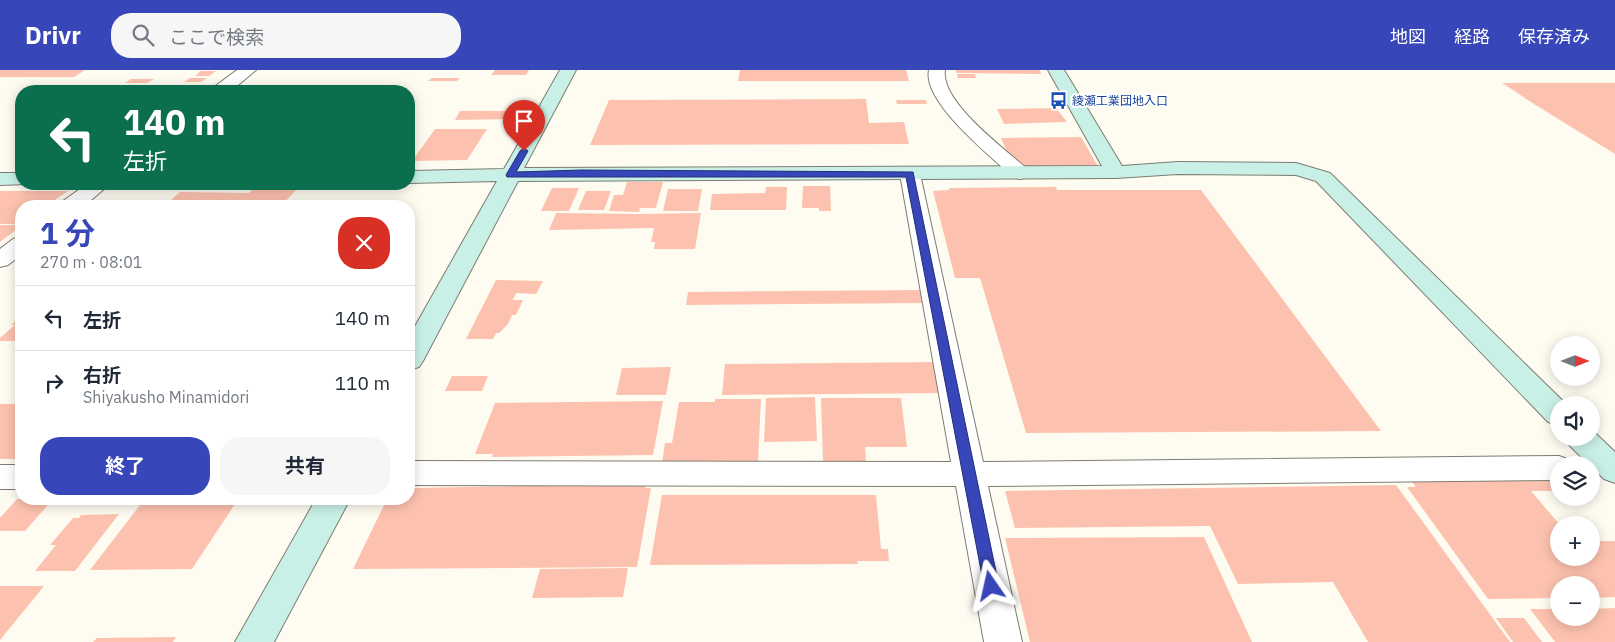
<!DOCTYPE html>
<html lang="ja">
<meta charset="utf-8">
<style>
body{margin:0;font-family:"IBM Plex Sans","Noto Sans JP",sans-serif;background:#f6f6f7;color:#1f2937;height:100vh;display:flex;flex-direction:column;font-size:19px;white-space:nowrap}
*{box-sizing:border-box;margin:0}
p{font-size:16px;color:#747a83}
.icon{flex:none;width:28px;height:28px;fill:none;stroke:currentColor;stroke-width:2;stroke-linecap:round;stroke-linejoin:round}
.map{position:relative;flex:1;overflow:hidden}
.panel{position:absolute;left:15px;top:130px;width:400px;height:305px;display:flex;flex-direction:column;background:#fff;border-radius:20px;box-shadow:0 2px 12px #0003}
.panel>*{flex:none}
.top-card{position:absolute;left:15px;top:15px;width:400px;height:105px;border-radius:20px;box-shadow:0 2px 12px #0003;background:#0b6e4f;color:#fff;overflow:hidden}
.needle{width:32px;rotate:90deg}
.tools{position:absolute;left:1550px;top:266px;display:grid;gap:10px}
.tools a{display:grid;place-items:center;width:50px;height:50px;border-radius:50%;background:#fff;box-shadow:0 2px 12px #0003;font-size:25px}
.pin{position:absolute;display:grid;place-items:center;width:42px;height:42px;color:#fff;margin:-51px -21px;border-radius:50% 50% 50% 0;rotate:-45deg;box-shadow:0 0 5px #0007}
.pin .icon{rotate:45deg}
.me{position:absolute;width:55px;margin:-28px;rotate:349deg;stroke-linejoin:round;filter:drop-shadow(0 0 4px #0008)}
.turn{display:flex;align-items:center;gap:18px;height:105px;padding:0 25px;font-size:22px}
.turn .icon{width:65px;height:65px;stroke-width:2.5}
.turn b{display:block;font-size:35px;line-height:42px}
.round{display:grid;place-items:center;flex:none;width:52px;height:52px;border-radius:20px;background:#f6f6f7}
.summary{display:flex;align-items:center;justify-content:space-between;height:85px;padding:0 25px}
h1{font-size:30px;font-weight:700;line-height:38px;color:#3746b8}
.cta{display:flex;gap:10px;margin-top:auto;padding:10px 25px}
.cta a{flex:1;height:58px;border-radius:20px;background:#3746b8;color:#fff;font-size:20px;font-weight:700;line-height:58px;text-align:center}
.cta a+a{background:#f6f6f7;color:#1f2937}
ul{padding:0;list-style:none}
li{display:flex;align-items:center;gap:15px;height:65px;padding:0 25px;border-top:1px solid #e0e1e3}
li div{flex:1}
li b{display:block;font-size:19px}
li em{font-style:normal}
header{display:flex;align-items:center;gap:30px;box-sizing:border-box;height:70px;padding:0 25px;background:#3746b8;color:#fff}
header strong{font-size:24px}
nav{display:flex;gap:28px;margin-inline-start:auto;font-size:18px}
.search{width:350px;height:45px;background:#f6f6f7;display:flex;align-items:center;gap:12px;box-sizing:border-box;padding:0 18px;border-radius:20px;color:#747a83;font-size:19px}
.map>svg:first-child{display:block}
.building{fill:#fdc2af}
.lines{fill:none;stroke-linecap:round;stroke-linejoin:round}
.street-casing{stroke:#7d7c72;stroke-width:2}
.secondary-casing{stroke:#7d7c72;stroke-width:2}
.street{fill:#fff;fill-rule:evenodd}
.secondary{fill:#c9f0e7;fill-rule:evenodd}
.route{fill:#3746b8;stroke:#242e78}
.labels{text-anchor:middle;dominant-baseline:central;stroke-width:4;stroke-linejoin:round;paint-order:stroke}
.far-transit-label{font-size:12px;fill:#164399;stroke:#fff;text-anchor:start}
</style>
<header>
<strong>Drivr</strong>
<div class="search"><svg class="icon" aria-label="search" viewBox="0 0 24 24"><circle cx="10" cy="10" r="6"/><path d="M15 15l6 6"/></svg>ここで検索</div>
<nav><a>地図</a><a>経路</a><a>保存済み</a></nav>
</header>
<div class="map">
<svg width="1615" height="572" viewBox="0 0 1615 572">
<rect width="100%" height="100%" fill="#fefcf1"/>
<path class="building" d="M0 0H85L74 7H0Z
M495 0H529L526 5H491Z
M740 0H906L909 11H738Z
M955 0H1040L1041 4 957 3Z
M201 1H216L209 6H195Z
M957 4H975L976 8H958Z
M190 8H207L201 12H184Z
M432 8H460L457 11H428Z
M131 9H154L147 13H125Z
M1502 13H1615V84L1534 34Z
M866 29 869 53 904 52 909 74 590 75 609 30Z
M896 30H926L927 34H897Z
M1056 38 1067 52 1004 54 997 39Z
M460 41H516L511 49 455 50Z
M435 59H487L467 90 412 91Z
M1081 67 1099 98H1024L1009 87 1001 68Z
M627 112H663L656 138H640L639 142 609 141 614 125H623Z
M803 116H830L831 141H819V138H802Z
M766 117H787L786 140H710L712 124 765 123Z
M1056 117 1057 120H1201L1381 361 1026 363 980 208H955L933 121 949 120V118Z
M552 118H579L569 141H541Z
M668 119H702L698 141H663Z
M252 120H296L281 136H164L180 122 249 123Z
M0 121H68L46 136H21L20 154H0Z
M586 121H611L604 140H578Z
M556 143 640 144 701 143 695 179H654L655 172H651L654 158 549 160Z
M0 155H21V156L0 172Z
M496 210 543 211 536 224 516 223 513 230H523L516 245H512L508 254 499 263H496L493 269H466Z
M924 220 927 233 686 235 688 222Z
M21 246V271H0V268L15 255H11Z
M938 292 944 323 722 325 725 294Z
M671 297 666 325H616L622 298Z
M452 306H488L482 321H445Z
M815 327 817 371 764 372 766 328Z
M821 328H901L907 377H865L866 392H823Z
M715 329H761L758 392 662 393 665 373H672L679 332H715Z
M663 331 653 385 492 387 493 384H475L495 333Z
M0 334H21V389H0Z
M1556 410 1559 414V421H1531L1560 455 1559 488H1591V471H1615V527L1591 528V515H1559V528L1488 529 1407 417H1416L1412 412Z
M645 414V418H651L637 497 353 499 387 429H409V418Z
M1396 415 1510 572H1368L1333 512 1238 514 1210 456 1015 458 1005 421Z
M662 425H876L881 479H888L889 491H857L858 494 650 495Z
M17 429H53L25 461H0V448Z
M143 431H237L192 499 90 500Z
M119 444 75 501H35L56 475H50L73 448H79L81 445Z
M1204 467 1252 572H1030L1005 468Z
M628 498 623 527 532 528 540 499Z
M0 516H44L0 570Z
M1615 538V572H1555L1530 539H1559V548H1591V539Z
M1496 548H1524L1542 572H1513Z
M176 567 173 572H93L97 568Z"/>
<g class="lines">
<defs>
<path id="street" d="M237 0H256L231 21H212L214 17Z
M929 0H945C940 32 1005 79 1027 99L1030 103 1027 107 1020 109 1013 107C991 86 922 32 929 0Z
M910 98 917 100 920 104 983 392 1559 386 1570 390 1573 395H1559V410L988 416 1022 572H984L956 416 409 415V391L951 392 900 104 903 100Z
M87 114H110L84 136H60L63 131Z
M21 167V185L8 195 0 197V179L13 169Z
M0 395H21V419H0Z"/>
<path id="secondary" d="M560 0H576L524 98 1102 96 1048 0H1064L1122 96 1178 92 1296 93 1330 103 1567 335H1559V355L1548 352 1316 111 1296 105 1178 104 1116 108 518 111 423 291 419 297 409 300V267L497 111 409 113V101L504 99Z
M0 103H21V114H27L0 115Z
M1592 360 1615 382V413L1604 409 1570 376 1566 368H1591Z
M316 429H350L274 572H235Z"/>
</defs>
<use href="#street" class="street-casing"/>
<use href="#secondary" class="secondary-casing"/>
<use href="#street" class="street"/>
<use href="#secondary" class="secondary"/>
</g>
<path class="route" d="M524 78 528 81 516 102 582 100 913 102 999 516 997 521 991 522 986 521 984 516 906 107H507L506 105 520 81Z"/>
<defs>
<symbol id="bus-bare" viewBox="-9 -9 18 18"><path d="M-5-6H5V4H4V6H2V4H-2V6H-4V4H-5ZM-3.5-4V0h7V-4ZM-3.5 1.2v1.5H-2V1.2ZM2 1.2v1.5H3.5V1.2Z" fill="#1a4fb4" stroke="#fff" stroke-width="2.5" paint-order="stroke"/></symbol>
</defs>
<g fill-rule="evenodd">
<use href="#bus-bare" x="1046" y="18" width="25" height="25"/>
</g>
<g class="labels">
<g class="far-transit-label">
<text x="1072" y="30">綾瀬工業団地入口</text>
</g>
</g>
</svg>
<div class="tools">
<a><svg class="needle" viewBox="-14 -14 28 28"><path d="M0-13l5 13h-10z" fill="#e53935"/><path d="M0 13l5-13h-10z" fill="#747a83"/></svg></a>
<a><svg class="icon" aria-label="sound" viewBox="0 0 24 24"><path d="M4 9h4l5-4v14l-5-4H4zM17 9q2 3 0 6"/></svg></a>
<a><svg class="icon" aria-label="layers" viewBox="0 0 24 24"><path d="M12 4l9 5-9 5-9-5zM3 14l9 5 9-5"/></svg></a>
<a>+</a>
<a>−</a>
</div>
<div class="pin" style="left:524px;top:81px;background:#d93025"><svg class="icon" aria-label="arrive" viewBox="0 0 24 24"><path d="M6 21V4h12l-3 4 3 4H6"/></svg></div>
<svg class="me" style="left:991px;top:516px" viewBox="-20 -20 40 40"><path d="M0-17L14 15 0 8-14 15z" fill="#3746b8" stroke="#fff" stroke-width="4"/></svg>
<div class="top-card">
<div class="turn"><svg class="icon" aria-label="left" viewBox="0 0 24 24"><path d="M17 20v-9H6M10 6l-5 5 5 5"/></svg><div><b>140 m</b>左折</div></div>
</div>
<section class="panel">
<div class="summary"><div><h1>1 分</h1><p>270 m · 08:01</p></div><a class="round" style="background:#d93025;color:#fff"><svg class="icon" aria-label="close" viewBox="0 0 24 24"><path d="M6 6l12 12M18 6L6 18"/></svg></a></div>
<ul>
<li><svg class="icon" aria-label="left" viewBox="0 0 24 24"><path d="M17 20v-9H6M10 6l-5 5 5 5"/></svg><div><b>左折</b></div><em>140 m</em></li>
<li><svg class="icon" aria-label="right" viewBox="0 0 24 24"><path d="M7 20v-9h11M14 6l5 5-5 5"/></svg><div><b>右折</b><p>Shiyakusho Minamidori</p></div><em>110 m</em></li>
</ul>
<div class="cta"><a>終了</a><a>共有</a></div>
</section>
</div>
